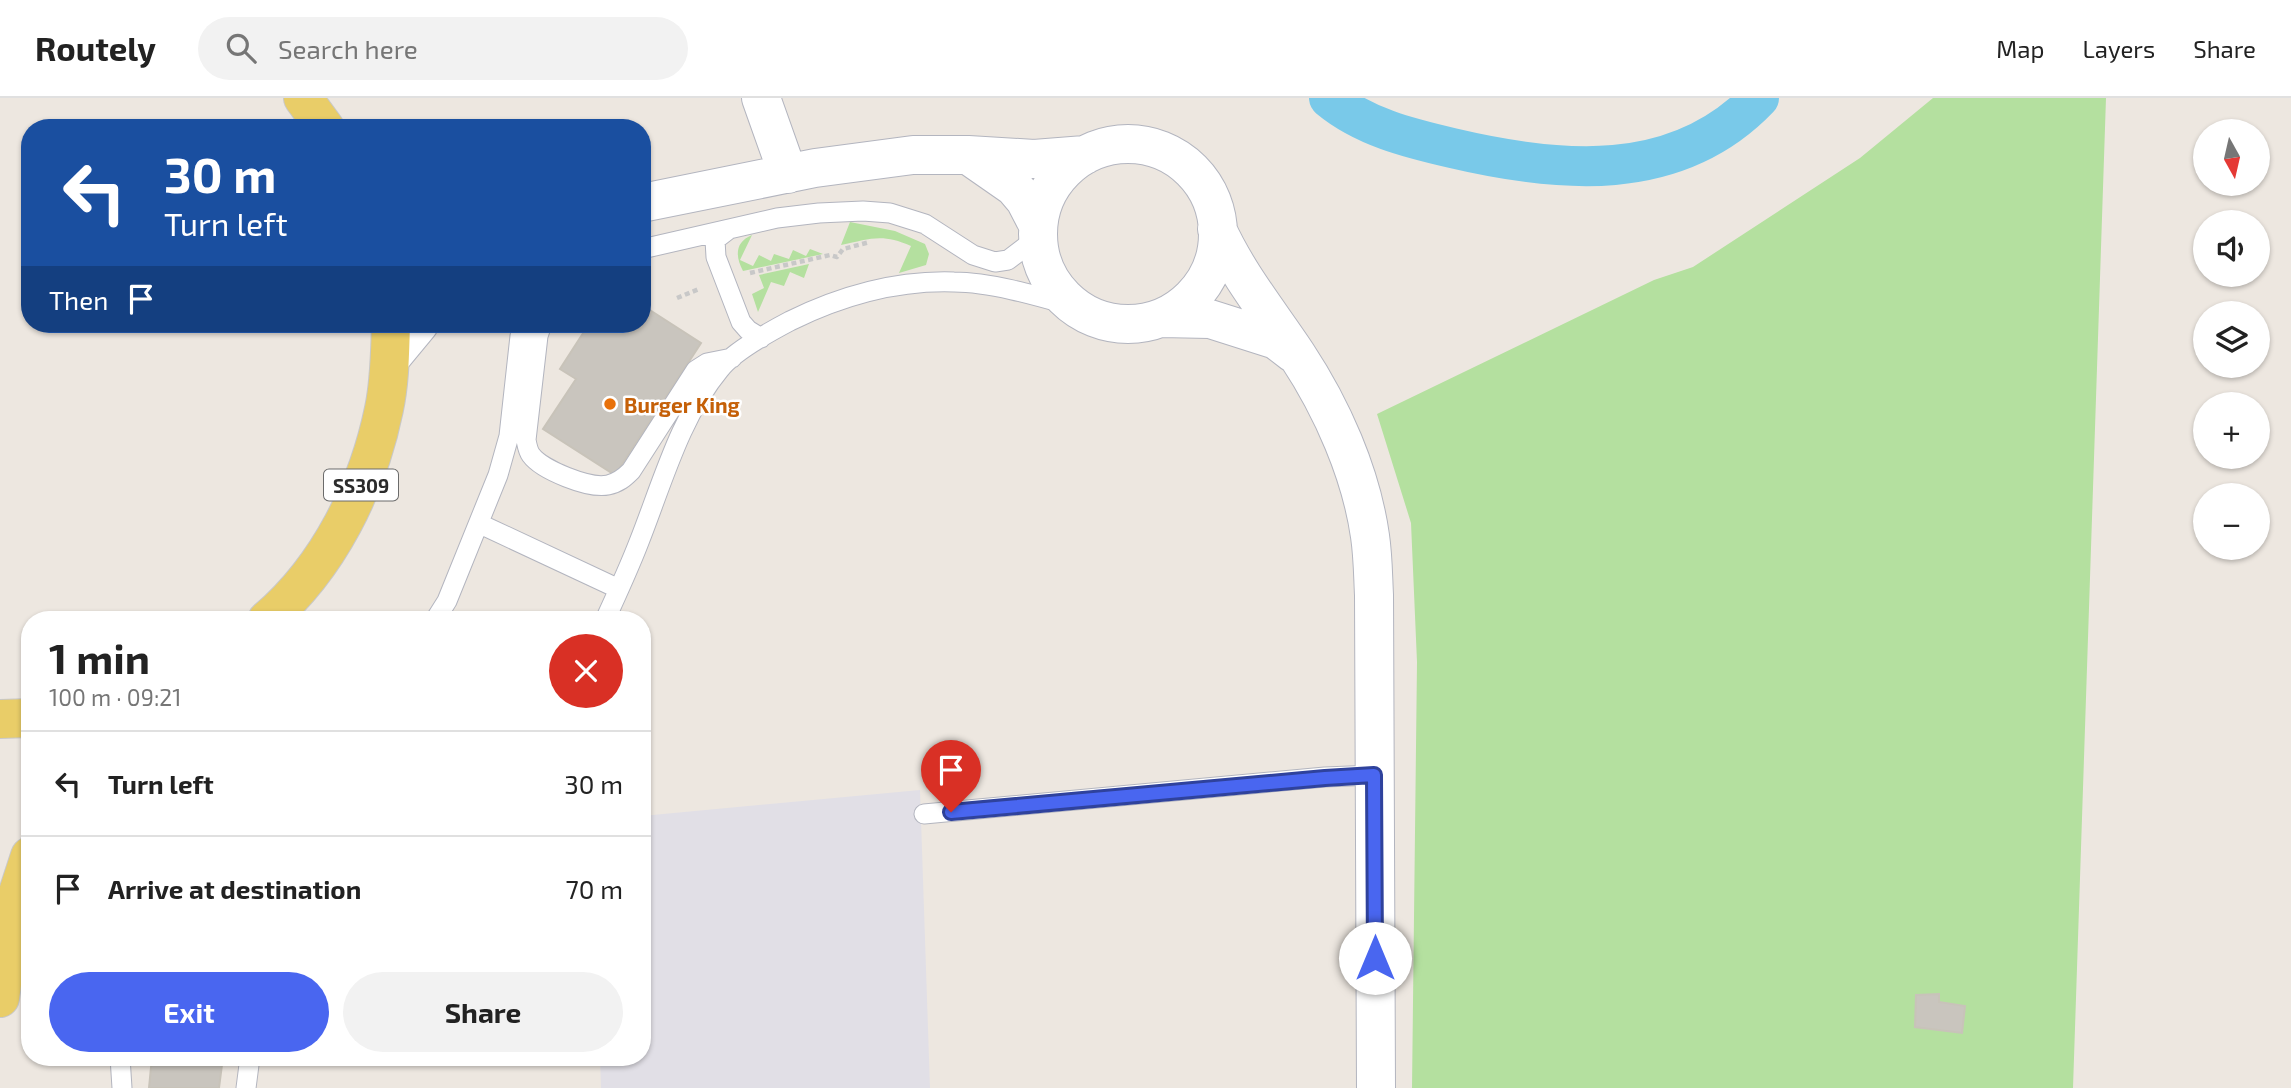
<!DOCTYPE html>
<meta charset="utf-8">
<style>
body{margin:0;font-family:"Exo 2",sans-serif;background:#f2f2f2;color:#222;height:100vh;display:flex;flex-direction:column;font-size:26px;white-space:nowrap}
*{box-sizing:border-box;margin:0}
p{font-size:23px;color:#767676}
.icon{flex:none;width:38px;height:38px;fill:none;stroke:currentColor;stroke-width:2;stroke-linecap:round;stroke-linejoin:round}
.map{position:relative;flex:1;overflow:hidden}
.drawer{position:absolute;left:21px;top:513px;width:630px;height:455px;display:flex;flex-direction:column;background:#fff;border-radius:28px;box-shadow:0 2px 5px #0004}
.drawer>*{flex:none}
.guide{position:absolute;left:21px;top:21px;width:630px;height:214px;border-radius:28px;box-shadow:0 2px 5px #0004;background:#1a4fa0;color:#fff;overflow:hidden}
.needle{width:46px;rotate:172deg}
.buttons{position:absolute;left:2193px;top:21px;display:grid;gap:14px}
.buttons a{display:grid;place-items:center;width:77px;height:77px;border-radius:50%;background:#fff;box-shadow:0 2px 5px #0004;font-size:35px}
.pin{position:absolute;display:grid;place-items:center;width:60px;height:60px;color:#fff;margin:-72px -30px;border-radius:50% 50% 50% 0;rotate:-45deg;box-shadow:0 0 7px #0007}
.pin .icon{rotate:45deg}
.me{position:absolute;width:77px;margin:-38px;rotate:0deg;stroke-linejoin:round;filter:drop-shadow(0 0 5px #0008)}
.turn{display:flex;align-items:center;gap:24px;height:147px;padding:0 28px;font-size:32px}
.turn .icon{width:91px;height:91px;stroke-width:2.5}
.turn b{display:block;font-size:49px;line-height:60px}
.then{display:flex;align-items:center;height:66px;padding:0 28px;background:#0003;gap:14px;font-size:26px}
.round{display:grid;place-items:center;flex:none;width:74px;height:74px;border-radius:37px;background:#f2f2f2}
.overview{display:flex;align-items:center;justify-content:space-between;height:119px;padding:0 28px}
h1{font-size:42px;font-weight:700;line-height:52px}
.action{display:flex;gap:14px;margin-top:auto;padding:14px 28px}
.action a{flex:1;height:80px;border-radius:42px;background:#4966f0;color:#fff;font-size:28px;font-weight:700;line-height:80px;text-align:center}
.action a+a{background:#f2f2f2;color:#222}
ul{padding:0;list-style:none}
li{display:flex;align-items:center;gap:21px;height:105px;padding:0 28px;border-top:2px solid #e0e0e0}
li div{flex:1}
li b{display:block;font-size:26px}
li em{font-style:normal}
header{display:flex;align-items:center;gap:42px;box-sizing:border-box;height:98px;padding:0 35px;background:#fff;border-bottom:2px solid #e0e0e0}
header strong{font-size:33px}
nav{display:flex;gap:38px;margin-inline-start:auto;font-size:24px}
.search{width:490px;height:63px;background:#f2f2f2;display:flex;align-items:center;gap:18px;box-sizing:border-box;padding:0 24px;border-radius:38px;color:#767676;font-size:26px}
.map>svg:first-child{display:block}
.industrial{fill:#e1dfe6}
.green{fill:#b4e09f}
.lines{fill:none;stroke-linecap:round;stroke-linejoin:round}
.canal{stroke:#79c9e9;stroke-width:40}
.building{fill:#c9c5be;stroke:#c8c3b9;stroke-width:2}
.lane-casing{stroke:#b3b5bf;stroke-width:21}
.street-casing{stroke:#b3b5bf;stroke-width:40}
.primary-casing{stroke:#c8c8c8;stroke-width:40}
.path{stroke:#c8c8c8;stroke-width:4.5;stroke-dasharray:5 3.5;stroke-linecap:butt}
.lane{stroke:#fff;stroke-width:19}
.street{stroke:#fff;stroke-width:38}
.primary{stroke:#e9cd68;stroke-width:38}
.route-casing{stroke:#2f429c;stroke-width:18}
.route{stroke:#4966f0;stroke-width:12}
.food-dot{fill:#e8710a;stroke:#fff;stroke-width:2.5}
.labels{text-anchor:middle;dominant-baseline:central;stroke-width:5;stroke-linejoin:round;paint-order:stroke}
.shield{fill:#fff;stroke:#6b6b6b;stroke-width:2}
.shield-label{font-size:19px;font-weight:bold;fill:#2c2c2c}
.food-label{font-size:21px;font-weight:bold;fill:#c56008;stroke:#fff;text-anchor:start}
</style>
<header>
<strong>Routely</strong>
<div class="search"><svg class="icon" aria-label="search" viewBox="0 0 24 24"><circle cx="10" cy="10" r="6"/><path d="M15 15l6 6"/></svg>Search here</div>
<nav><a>Map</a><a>Layers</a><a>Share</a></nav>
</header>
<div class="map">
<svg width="2291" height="990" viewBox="0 0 2291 990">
<rect width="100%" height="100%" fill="#ede7e0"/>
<path class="industrial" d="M920 692 930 990H601L600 959H642V718Z"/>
<path class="green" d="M1933 0H2106L2073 990H1412L1417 564 1411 425 1377 316 1654 182 1693 169 1860 60Z
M850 124 895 133 925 146 929 156 926 167 899 175 911 148C882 135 870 141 841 147Z
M752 137 740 162 753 168 759 157 771 163 774 156 789 161 793 152 806 158 810 151 823 156 743 173C735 158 735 144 752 137Z
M809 166 804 180 790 174 784 188 771 184 758 214 752 196 764 190 759 177Z"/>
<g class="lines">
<path class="canal" d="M1329 0C1364 29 1409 40 1452 50 1558 75 1676 87 1759 0"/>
</g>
<path class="building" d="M642 207 701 245 615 377 543 331 576 281 560 271 589 226H642Z
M1939 896V904L1965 908 1962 935 1915 929 1916 897Z
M152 959H223L219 990H149Z"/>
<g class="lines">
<defs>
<path id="lane" d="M728 132 715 142 716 159 741 224 748 232 761 240
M642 151 777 120 819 115 863 113 890 115 925 126 973 157 995 164 1008 162 1037 140
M542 226 538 238 526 342C527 347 528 353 531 357 542 372 589 391 608 387 618 385 624 380 631 373L696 272 707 265 732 260
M480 426 619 491
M435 522 447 503 498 377 509 338 520 238 526 226
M605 522C617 496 629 470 639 444 662 386 680 319 720 271 733 254 771 233 790 223 841 198 896 182 954 184 990 184 1038 198 1073 208
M924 716 1325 679 1374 677
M120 959 122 990
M246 990 250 959"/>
<path id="street" d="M761 0 788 76
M1038 136a90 90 0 1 1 180 0a90 90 0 1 1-180 0Z
M968 57 1014 89 1025 102 1038 127
M642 105 815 70 913 57H968L1034 61 1085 57
M1217 131C1238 177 1269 215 1297 257 1332 310 1361 375 1370 438 1373 458 1373 478 1374 497L1376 990
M1161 220 1210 221 1276 242 1293 255
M390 261 419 226"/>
<path id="primary" d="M303 0 325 30
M267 522C329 469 368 389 384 311 390 283 390 254 391 226
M0 621 30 620
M0 900 13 810 30 758"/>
</defs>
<use href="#lane" class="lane-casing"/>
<use href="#street" class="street-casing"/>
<use href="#primary" class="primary-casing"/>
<path class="path" d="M750 175 830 157 837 159 843 151 870 144
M677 200 699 191"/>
<use href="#lane" class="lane"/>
<use href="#street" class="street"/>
<use href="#primary" class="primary"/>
</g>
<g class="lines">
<defs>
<path id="route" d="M951 714 1325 680 1374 677 1375 860"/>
</defs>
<use href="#route" class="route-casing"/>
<use href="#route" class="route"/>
</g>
<circle class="food-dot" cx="610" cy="306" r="7"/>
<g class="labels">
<rect class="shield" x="324" y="371.5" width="74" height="31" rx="5"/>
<g class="shield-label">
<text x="361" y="387">SS309</text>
</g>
<g class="food-label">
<text x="624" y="306">Burger King</text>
</g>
</g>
</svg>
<div class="buttons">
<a><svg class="needle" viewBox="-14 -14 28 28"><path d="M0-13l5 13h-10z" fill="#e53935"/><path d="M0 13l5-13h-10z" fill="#767676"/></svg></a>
<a><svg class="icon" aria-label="sound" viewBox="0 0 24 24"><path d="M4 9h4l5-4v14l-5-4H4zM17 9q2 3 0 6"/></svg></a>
<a><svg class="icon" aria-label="layers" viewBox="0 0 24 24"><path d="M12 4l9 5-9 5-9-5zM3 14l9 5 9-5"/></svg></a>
<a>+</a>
<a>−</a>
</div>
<div class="pin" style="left:951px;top:714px;background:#d93025"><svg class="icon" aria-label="arrive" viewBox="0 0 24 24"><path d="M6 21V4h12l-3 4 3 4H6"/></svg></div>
<svg class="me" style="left:1375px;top:860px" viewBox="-20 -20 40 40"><circle r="19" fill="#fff"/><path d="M0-13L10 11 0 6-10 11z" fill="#4966f0"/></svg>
<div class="guide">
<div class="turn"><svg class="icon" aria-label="left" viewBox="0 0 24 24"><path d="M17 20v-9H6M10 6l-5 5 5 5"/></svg><div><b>30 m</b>Turn left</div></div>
<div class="then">Then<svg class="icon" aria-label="arrive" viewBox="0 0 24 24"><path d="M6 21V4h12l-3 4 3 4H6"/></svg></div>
</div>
<section class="drawer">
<div class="overview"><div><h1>1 min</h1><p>100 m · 09:21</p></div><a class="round" style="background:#d93025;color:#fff"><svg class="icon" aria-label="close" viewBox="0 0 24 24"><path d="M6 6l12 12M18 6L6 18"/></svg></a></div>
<ul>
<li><svg class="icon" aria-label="left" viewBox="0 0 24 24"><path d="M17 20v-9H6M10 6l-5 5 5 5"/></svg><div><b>Turn left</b></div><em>30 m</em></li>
<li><svg class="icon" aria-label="arrive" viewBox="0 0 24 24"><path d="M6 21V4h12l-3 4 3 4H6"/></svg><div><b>Arrive at destination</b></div><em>70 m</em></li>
</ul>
<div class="action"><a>Exit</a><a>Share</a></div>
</section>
</div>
